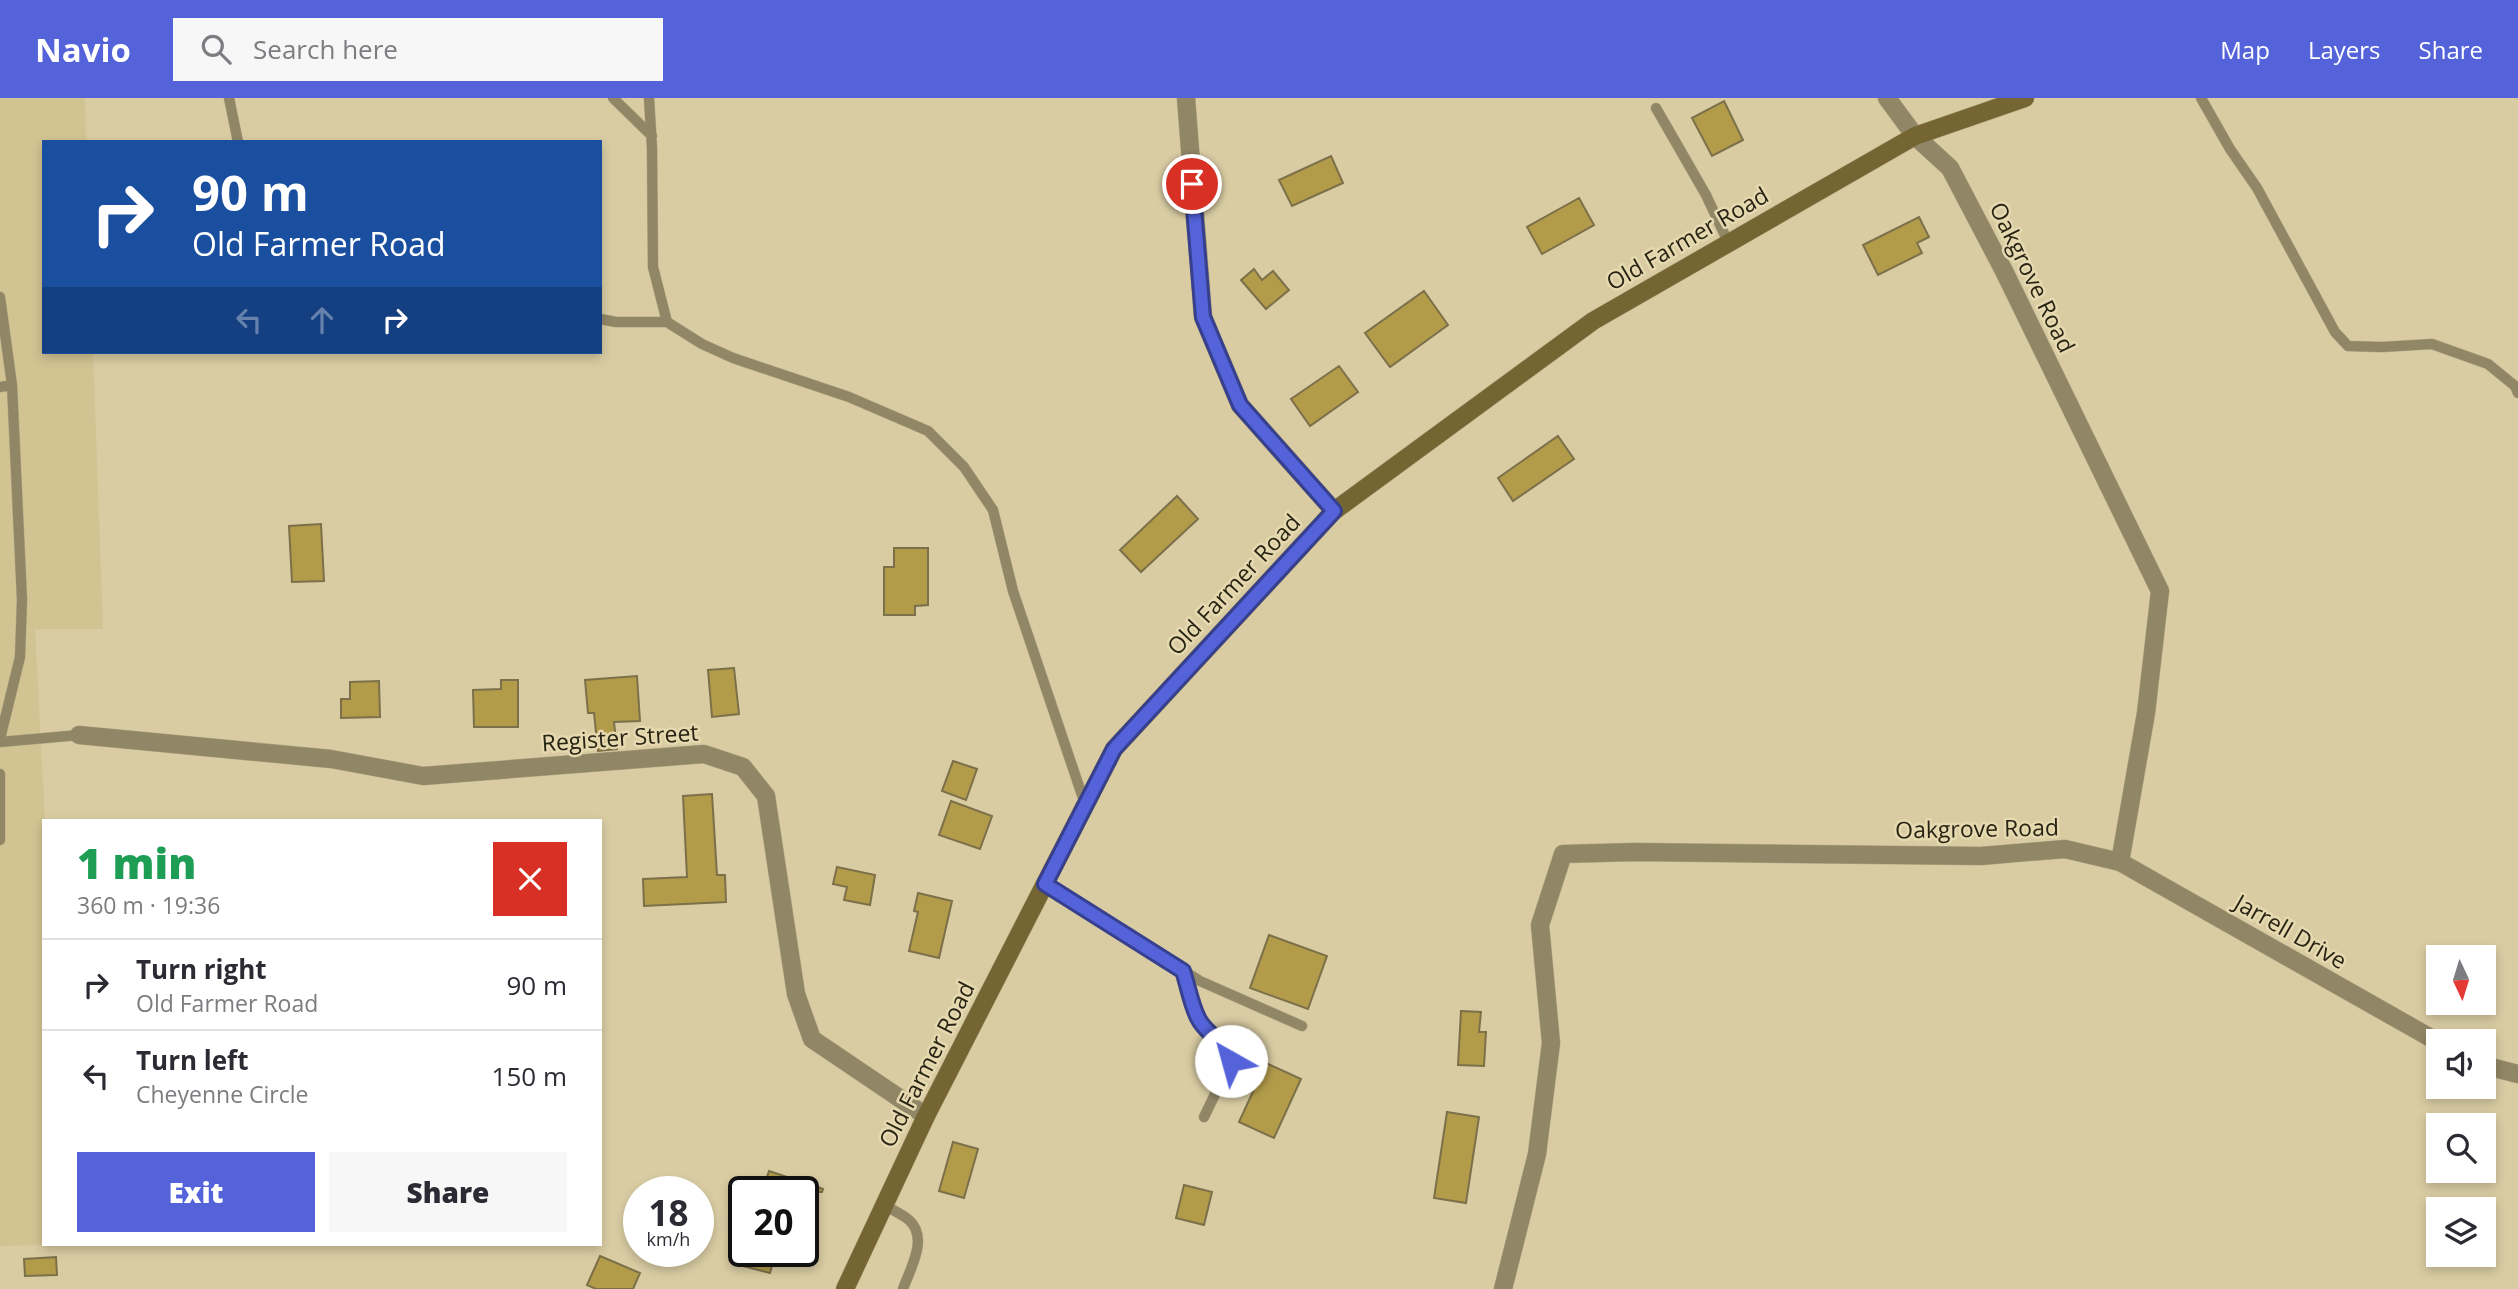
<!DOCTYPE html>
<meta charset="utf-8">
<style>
body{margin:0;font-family:"Open Sans",sans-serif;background:#f7f7f7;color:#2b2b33;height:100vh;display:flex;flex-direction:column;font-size:26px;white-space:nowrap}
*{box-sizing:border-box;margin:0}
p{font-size:23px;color:#7c7c81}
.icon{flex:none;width:38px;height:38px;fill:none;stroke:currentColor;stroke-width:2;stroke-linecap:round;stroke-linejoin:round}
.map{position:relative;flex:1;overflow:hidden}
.details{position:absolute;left:42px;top:721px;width:560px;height:427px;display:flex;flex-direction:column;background:#fff;border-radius:0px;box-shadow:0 4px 10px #0003}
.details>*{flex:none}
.hud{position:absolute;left:42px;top:42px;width:560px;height:214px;border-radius:0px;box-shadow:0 4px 10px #0003;background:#1a4fa0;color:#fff;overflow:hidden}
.needle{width:46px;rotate:176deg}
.buttons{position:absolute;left:2426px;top:847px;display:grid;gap:14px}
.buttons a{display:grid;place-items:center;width:70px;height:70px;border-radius:0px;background:#fff;box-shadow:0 4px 10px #0003;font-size:35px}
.speed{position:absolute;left:623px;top:1078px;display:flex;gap:14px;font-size:35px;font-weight:700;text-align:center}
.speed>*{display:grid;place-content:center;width:91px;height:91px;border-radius:50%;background:#fff;box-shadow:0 4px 10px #0003;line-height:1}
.speed small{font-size:18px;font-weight:400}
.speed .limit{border:4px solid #111;border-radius:10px;background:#fff;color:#111}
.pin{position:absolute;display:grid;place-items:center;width:60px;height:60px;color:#fff;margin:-30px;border:4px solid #fff;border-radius:50%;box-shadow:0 2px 7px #0007}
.me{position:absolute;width:77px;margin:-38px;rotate:322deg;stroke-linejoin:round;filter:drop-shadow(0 0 5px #0008)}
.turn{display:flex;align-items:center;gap:24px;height:147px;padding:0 35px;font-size:32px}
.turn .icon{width:91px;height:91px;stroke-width:2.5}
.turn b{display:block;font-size:49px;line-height:60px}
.lanes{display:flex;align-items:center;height:66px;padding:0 35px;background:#0003;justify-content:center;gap:35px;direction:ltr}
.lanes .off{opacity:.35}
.round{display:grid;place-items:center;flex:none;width:74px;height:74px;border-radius:0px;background:#f7f7f7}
.summary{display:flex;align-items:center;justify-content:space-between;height:119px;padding:0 35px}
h1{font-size:42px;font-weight:800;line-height:52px;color:#1e9e55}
.action{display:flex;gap:14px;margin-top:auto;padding:14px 35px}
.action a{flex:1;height:80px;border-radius:0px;background:#5463da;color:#fff;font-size:28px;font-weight:800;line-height:80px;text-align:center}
.action a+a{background:#f7f7f7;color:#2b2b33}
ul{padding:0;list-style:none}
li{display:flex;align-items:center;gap:21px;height:91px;padding:0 35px;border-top:2px solid #e1e1e2}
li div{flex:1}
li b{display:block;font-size:26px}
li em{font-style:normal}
header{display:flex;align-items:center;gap:42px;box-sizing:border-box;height:98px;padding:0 35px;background:#5463da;color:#fff}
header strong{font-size:33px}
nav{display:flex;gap:38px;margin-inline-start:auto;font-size:24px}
.search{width:490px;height:63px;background:#f7f7f7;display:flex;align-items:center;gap:18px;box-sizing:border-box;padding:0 24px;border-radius:0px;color:#7c7c81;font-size:26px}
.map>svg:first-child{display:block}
.built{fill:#d2c392}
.building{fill:#b29b49;stroke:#7c704a;stroke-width:2}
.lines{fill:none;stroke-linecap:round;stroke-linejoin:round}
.lane-casing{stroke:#b6aa86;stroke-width:11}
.street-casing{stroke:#b6aa86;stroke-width:19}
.secondary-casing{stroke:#b6aa86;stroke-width:19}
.lane{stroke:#918767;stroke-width:10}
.street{stroke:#918767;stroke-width:18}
.secondary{stroke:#746533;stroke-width:18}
.route-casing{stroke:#37408e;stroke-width:18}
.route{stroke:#5463da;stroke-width:12}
.labels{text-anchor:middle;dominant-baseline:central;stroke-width:5;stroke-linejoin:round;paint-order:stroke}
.street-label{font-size:23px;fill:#282414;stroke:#e6d9b0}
</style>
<header>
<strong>Navio</strong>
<div class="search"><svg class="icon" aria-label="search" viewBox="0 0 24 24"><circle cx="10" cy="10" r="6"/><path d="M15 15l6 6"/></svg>Search here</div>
<nav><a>Map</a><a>Layers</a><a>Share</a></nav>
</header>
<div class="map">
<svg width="2518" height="1191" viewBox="0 0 2518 1191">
<rect width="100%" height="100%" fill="#d9cca3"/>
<path class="built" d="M0 0H85L86 44H44V254H93L103 531H35L45 723 44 1146 58 1147 0 1148Z"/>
<path class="building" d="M1724 3 1743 42 1712 58 1692 20Z
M1331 58 1343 85 1292 108 1279 82Z
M1579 100 1594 127 1542 156 1527 129Z
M1919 119 1929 139 1917 145 1922 155 1878 177 1863 147Z
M1254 171 1262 182 1273 173 1289 192 1266 211 1241 182Z
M1424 193 1448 227 1390 269 1365 235Z
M1339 268 1358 294 1310 328 1291 301Z
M1558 338 1574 361 1513 403 1498 380Z
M1177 398 1198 421 1141 474 1120 452Z
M321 426 324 483 292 484 289 428Z
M894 450H928V507L915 508V517H884V469H894Z
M734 570 739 616 712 619 708 572Z
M637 578 640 623 614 624 617 651 598 653 594 615H588L585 582Z
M501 582H518V629H474L473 592 501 591Z
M379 583 380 619 341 620V601H350V584Z
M953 663 977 671 966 702 942 693Z
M712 696 717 777H725L726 804 644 808 643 781 687 779 683 698Z
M951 703 992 718 980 751 939 737Z
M837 769 875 777 870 807 844 802 847 789 833 786Z
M918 795 952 803 939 860 909 853 918 814 914 813Z
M1269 837 1327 858 1308 911 1250 890Z
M1461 913 1481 914 1479 934H1486L1484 968 1458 967Z
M1266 965 1301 981 1274 1040 1239 1024Z
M1447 1014 1479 1019 1466 1105 1434 1100Z
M953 1044 978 1051 964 1100 939 1093Z
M769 1073 823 1091 822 1094H762Z
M1184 1087 1212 1094 1204 1127 1176 1120Z
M747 1153H776L770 1175 743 1168Z
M600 1158 640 1175 633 1191H596L587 1187Z
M56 1159 57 1177 25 1178 24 1161Z"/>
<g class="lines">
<defs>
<path id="lane" d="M229 0 238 44
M613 0 652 38
M649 0 652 50 653 169 667 224 702 246 733 260 849 299 928 333 964 369 993 412 1013 493 1085 706
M2201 0 2230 51 2257 90 2335 234 2348 248 2382 249 2432 246 2488 266 2515 288 2518 295
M1656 10 1706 97 1728 144
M0 199 12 287
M600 221 616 224H667
M0 289 12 287 22 502 20 559 0 641
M0 644 79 637
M0 676V742
M1045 786 1200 883 1302 928
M1183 873C1188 888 1191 906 1198 920 1206 937 1227 944 1231 963L1204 1019
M884 1107C892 1112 902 1116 909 1122 929 1140 910 1171 903 1191"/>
<path id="street" d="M1186 0 1203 219 1240 307 1334 413
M1887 0 1915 38 1950 70 2004 173 2160 493 2146 615 2120 764
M79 637 331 661 423 678 704 656 743 669 766 698 796 896 812 941 926 1018
M2483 967 2518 976
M1503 1191 1537 1056 1551 945 1540 827 1563 756 1635 754 1981 758 2065 751 2120 764 2438 944"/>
<path id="secondary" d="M845 1191 926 1018 1114 651 1334 413 1593 223 1915 38 2025 0"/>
</defs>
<use href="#lane" class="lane-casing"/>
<use href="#street" class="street-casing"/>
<use href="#secondary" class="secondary-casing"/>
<use href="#lane" class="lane"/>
<use href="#street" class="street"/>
<use href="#secondary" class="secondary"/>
</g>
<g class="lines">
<defs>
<path id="route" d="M1192 86 1203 219 1240 307 1334 413 1114 651 1045 786 1183 873C1188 888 1191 906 1198 920 1206 937 1227 944 1231 963"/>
</defs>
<use href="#route" class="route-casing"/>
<use href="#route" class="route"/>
</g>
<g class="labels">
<g class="street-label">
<text transform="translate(1687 140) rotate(-30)">Old Farmer Road</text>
<text transform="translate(2033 179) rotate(64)">Oakgrove Road</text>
<text transform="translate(1233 486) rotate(-47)">Old Farmer Road</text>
<text transform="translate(620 639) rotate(-4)">Register Street</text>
<text transform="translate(1977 730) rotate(-1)">Oakgrove Road</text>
<text transform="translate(2291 833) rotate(30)">Jarrell Drive</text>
<text transform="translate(926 966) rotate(-63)">Old Farmer Road</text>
</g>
</g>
</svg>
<div class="buttons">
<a><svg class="needle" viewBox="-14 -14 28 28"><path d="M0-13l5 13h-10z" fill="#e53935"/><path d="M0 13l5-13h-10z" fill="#7c7c81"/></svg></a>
<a><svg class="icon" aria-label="sound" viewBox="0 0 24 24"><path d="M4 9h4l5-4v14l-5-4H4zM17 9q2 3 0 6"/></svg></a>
<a><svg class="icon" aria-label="search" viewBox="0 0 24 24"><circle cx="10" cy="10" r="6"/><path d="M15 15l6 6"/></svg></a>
<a><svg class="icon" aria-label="layers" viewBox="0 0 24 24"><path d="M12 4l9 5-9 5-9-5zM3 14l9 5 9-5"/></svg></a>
</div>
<div class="speed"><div>18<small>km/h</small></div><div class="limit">20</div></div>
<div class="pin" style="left:1192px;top:86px;background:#d93025"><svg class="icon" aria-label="arrive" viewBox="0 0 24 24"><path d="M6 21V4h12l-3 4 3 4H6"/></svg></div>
<svg class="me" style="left:1231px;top:963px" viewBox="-20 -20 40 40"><circle r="19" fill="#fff"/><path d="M0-13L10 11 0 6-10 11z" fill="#5463da"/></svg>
<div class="hud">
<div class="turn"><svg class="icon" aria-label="right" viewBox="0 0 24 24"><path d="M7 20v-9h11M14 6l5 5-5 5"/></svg><div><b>90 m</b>Old Farmer Road</div></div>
<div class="lanes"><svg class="icon off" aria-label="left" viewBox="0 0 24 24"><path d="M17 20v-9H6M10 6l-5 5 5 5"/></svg><svg class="icon off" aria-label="ahead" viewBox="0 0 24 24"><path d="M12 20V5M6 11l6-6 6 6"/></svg><svg class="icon" aria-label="right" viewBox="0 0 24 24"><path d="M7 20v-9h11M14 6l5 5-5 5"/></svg></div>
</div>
<section class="details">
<div class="summary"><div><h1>1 min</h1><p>360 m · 19:36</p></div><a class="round" style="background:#d93025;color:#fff"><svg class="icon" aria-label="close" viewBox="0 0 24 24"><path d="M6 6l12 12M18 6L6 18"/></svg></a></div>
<ul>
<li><svg class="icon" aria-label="right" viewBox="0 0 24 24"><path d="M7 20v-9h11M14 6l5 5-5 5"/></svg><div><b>Turn right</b><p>Old Farmer Road</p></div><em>90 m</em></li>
<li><svg class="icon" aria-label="left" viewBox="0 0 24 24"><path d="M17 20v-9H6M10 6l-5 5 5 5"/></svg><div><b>Turn left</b><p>Cheyenne Circle</p></div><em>150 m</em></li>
</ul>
<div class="action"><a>Exit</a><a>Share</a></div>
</section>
</div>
